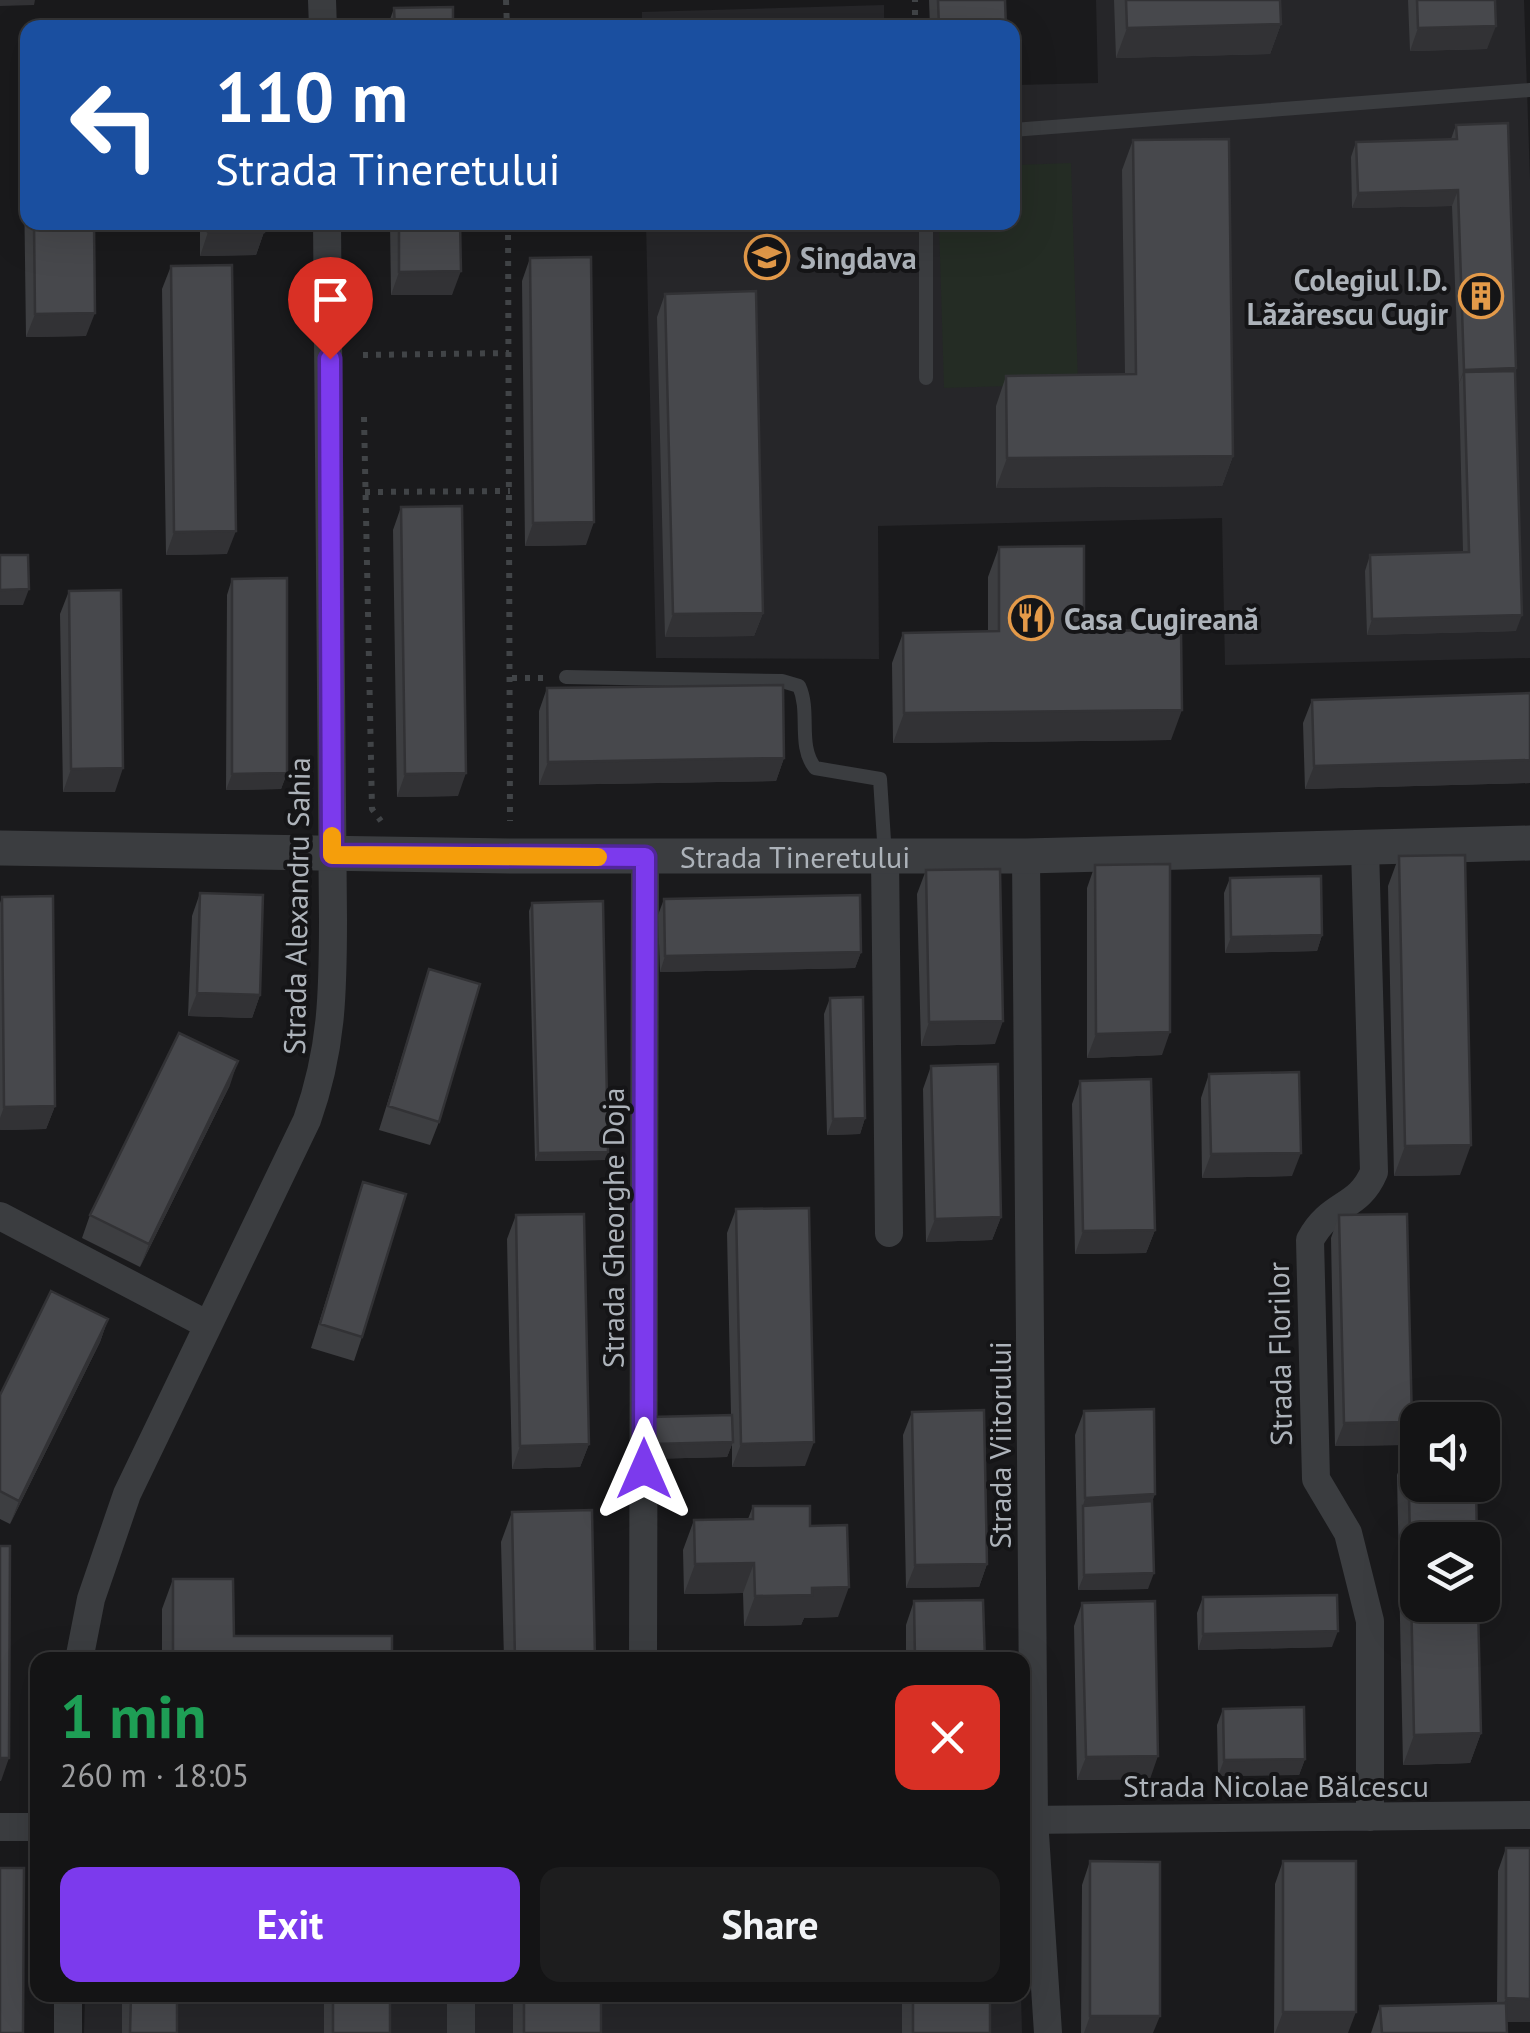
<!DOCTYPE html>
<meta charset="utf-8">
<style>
body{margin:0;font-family:"PT Sans",sans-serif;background:#1d1d1e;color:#f1f3f6;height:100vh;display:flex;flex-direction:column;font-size:38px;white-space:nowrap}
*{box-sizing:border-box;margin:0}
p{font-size:32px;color:#9d9ea0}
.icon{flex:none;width:55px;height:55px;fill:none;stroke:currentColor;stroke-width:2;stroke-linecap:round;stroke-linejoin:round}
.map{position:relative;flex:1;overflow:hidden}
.side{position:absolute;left:30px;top:1652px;width:1000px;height:350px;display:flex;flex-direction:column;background:#141415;border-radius:20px;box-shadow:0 10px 40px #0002,0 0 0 2px #333334}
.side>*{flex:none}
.top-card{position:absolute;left:20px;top:20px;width:1000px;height:210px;border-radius:20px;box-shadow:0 10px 40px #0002,0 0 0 2px #333334;background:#1a4fa0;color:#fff;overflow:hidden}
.fabs{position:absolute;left:1400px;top:1402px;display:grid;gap:20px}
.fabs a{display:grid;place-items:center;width:100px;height:100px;border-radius:20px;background:#141415;box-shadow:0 10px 40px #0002,0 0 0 2px #333334;font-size:50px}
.pin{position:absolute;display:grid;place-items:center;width:85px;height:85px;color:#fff;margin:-102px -42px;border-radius:50% 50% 50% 0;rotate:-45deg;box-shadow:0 0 10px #0007}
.pin .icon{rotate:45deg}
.me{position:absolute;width:110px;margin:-55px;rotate:0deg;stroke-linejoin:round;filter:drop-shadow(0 0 8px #0008)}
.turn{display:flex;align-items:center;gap:35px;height:210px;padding:0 30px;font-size:45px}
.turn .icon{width:130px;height:130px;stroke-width:2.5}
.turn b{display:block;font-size:70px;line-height:85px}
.round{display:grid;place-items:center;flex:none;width:105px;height:105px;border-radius:20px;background:#1d1d1e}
.head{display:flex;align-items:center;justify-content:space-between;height:170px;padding:0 30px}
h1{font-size:60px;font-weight:800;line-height:75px;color:#1e9e55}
.cta{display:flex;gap:20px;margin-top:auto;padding:20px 30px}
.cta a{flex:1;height:115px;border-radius:20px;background:#7c3aed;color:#fff;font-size:40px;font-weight:800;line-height:115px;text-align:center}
.cta a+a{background:#1d1d1e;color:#f1f3f6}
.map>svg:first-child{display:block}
.built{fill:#262629}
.green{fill:#242c24}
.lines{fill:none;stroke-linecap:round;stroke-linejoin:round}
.path{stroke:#414447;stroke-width:6;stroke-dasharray:5 8;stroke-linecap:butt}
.service{stroke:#3b3d40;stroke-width:14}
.minor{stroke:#3b3d40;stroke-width:28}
.tertiary{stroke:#3b3d40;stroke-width:35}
.wall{fill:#3d3e41}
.shaded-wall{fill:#323235}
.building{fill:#47484c;stroke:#323235;stroke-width:2.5}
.route-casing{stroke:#51269a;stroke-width:25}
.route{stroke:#7c3aed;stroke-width:18}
.slow{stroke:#f59e0b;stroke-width:18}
.labels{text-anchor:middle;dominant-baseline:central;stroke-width:8;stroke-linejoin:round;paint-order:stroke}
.poi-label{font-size:30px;font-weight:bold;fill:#adb3ba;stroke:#151517;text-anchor:start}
.street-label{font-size:30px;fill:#adb3ba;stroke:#151517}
</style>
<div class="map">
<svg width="1530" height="2033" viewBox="0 0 1530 2033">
<rect width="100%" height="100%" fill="#1a1a1c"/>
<path class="built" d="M1096 0H1524L1530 179V658L1225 665 1222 518 878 526 879 659 656 658 646 223 1012 222 1013 85 1098 83Z
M884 5V27H642V12Z
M85 1995H1021L1022 2033H84Z"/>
<path class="green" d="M1071 163 1078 384 944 388 939 223 1012 222 1013 165Z"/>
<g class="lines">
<path class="path" d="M506 0 507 28
M915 28V0
M508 222 510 821
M363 355 509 353
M364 417 372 809 381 821
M365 492 510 491
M512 678H545"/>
<path class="service" d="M1012 130 1530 90
M926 222V378
M566 677 782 681 799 686C811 712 797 745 815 768L880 779 885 856"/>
<path class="minor" d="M322 0 323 28
M1365 848 1374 1172C1358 1210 1331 1201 1310 1240L1316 1479 1348 1533 1370 1621V1817
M885 856 889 1233
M1026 856 1034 1819 1048 2033
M0 1216 208 1325
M79 1660 91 1599 127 1494 307 1120C332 1050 333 993 333 920L327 222
M643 1660 645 857
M1022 1820 1530 1815
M0 1827H38
M68 2033V1995
M461 2033V1995"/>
<path class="tertiary" id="s1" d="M0 848 511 856H1026L1530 843"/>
</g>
<path class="wall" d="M929 0H1005L1006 28H930Z
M1114 0H1280L1281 24 1270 54 1116 58Z
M1408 0H1495L1487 49 1410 51Z
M394 8 453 28H387Z
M28 96V222H94L86 336 26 337 23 107Z
M1456 125 1516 368V631L1367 635 1365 571 1370 555 1463 552 1459 386 1452 206 1352 208 1351 157 1356 142 1451 139Z
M1133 140 1233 456 1222 486 996 488V406L1006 376 1125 374 1122 170Z
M200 222H264V232L256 255 200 256Z
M390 222H460L452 295H391Z
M530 258 586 545 525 546 522 281Z
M171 266 227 554 166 555 162 289Z
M665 294 763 613 754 636 665 637 657 317Z
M401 507 458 796 397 797 393 530Z
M999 547 1171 740 893 743 892 663 903 633 988 632V577Z
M232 579 287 773 281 789 226 790 227 595Z
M69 591 115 792H63L60 614Z
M547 688 784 758 776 781 539 785V711Z
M1530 693V783L1305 789 1303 723 1312 700Z
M1399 856 1460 1175 1394 1176 1388 886Z
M1095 865 1162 1055 1087 1058V888Z
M926 870 995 1044 921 1046 917 894Z
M1230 878 1322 935 1317 951 1225 953 1224 893Z
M200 893 260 995 252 1018 188 1016 192 916Z
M2 897 55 1106 46 1129 0 1130V903Z
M664 899 861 952 855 968 660 972 658 915Z
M532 903 605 1160 535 1161 529 911Z
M429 969 439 1122 430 1145 379 1130Z
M830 998 865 1118 860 1134 827 1135 824 1014Z
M931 1066 1001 1217 992 1240 926 1242 923 1089Z
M1209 1074 1292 1176 1202 1178 1201 1098Z
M1080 1081 1155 1230 1146 1253 1075 1254 1072 1104Z
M230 1085 140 1267 82 1238 90 1215Z
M363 1182 362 1337 354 1361 311 1348Z
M736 1209 805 1466 732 1467V1444L727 1457 646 1459 645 1433 651 1417 731 1415 727 1233Z
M516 1215 589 1444 580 1467 512 1469 507 1239Z
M1339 1215 1403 1445 1335 1446 1331 1238Z
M108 1319 100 1342 10 1524 0 1519V1395Z
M1084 1411 1152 1501 1148 1589 1078 1590 1075 1435Z
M912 1412 987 1564 979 1587 906 1588 903 1435Z
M1408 1445 1481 1733 1470 1763 1403 1765 1397 1475Z
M753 1506 810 1526 838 1617 804 1618 801 1625 744 1626 743 1593 684 1594 683 1550 694 1520 748 1519Z
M512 1512 595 1660H504L501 1542Z
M173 1579 234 1636 392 1660H162V1609Z
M1203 1597 1332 1647 1198 1650 1197 1613Z
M914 1601 985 1660H906V1625Z
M1082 1603 1150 1779 1077 1780 1074 1626Z
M1223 1709 1305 1759 1299 1775 1218 1776 1217 1725Z
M1506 1848H1530V2022H1506L1507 2033H1371L1380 2006 1497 2003 1498 1871Z
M1090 1861 1153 2033H1081L1082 1885Z
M1283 1861 1348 2033H1274L1275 1884Z
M122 1995H177V2033H122Z
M324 1995H390V2033H324Z
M513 1995H601V2033H513Z
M902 1995H990V2033H902Z"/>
<path class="shaded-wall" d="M0 0H35L34 5 0 6Z
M1281 24 1270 54 1116 58 1127 28Z
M1496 26 1487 49 1410 51 1418 28Z
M1458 190 1452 206 1352 208 1358 193Z
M208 232H264L256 255 200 256Z
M461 271 452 295H391L399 272Z
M95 313 86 336 26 337 35 314Z
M1516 368 1510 384 1464 372 1458 386 1464 370Z
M1233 456 1222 486 996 488 1007 458Z
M594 522 586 545 525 546 533 523Z
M236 531 227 554 166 555 174 532Z
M29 589 23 605H0V590Z
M763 613 754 636 665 637 673 614Z
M1522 615 1516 631 1367 635 1372 619Z
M1182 710 1171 740 893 743 904 713Z
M784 758 776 781 539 785 548 762Z
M1530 760V783L1305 789 1314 766Z
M123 768 115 792H63L71 769Z
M287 773 281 789 226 790 232 774Z
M466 773 458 796 397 797 405 774Z
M1322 935 1317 951 1225 953 1231 937Z
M861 952 855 968 660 972 665 956Z
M197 993 260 995 252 1018 188 1016Z
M1003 1021 995 1044 921 1046 929 1022Z
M1170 1032 1162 1055 1087 1058 1096 1034Z
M238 1061 230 1085 140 1267 149 1244Z
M55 1106 46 1129 0 1130V1118L4 1107Z
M865 1118 860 1134 827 1135 833 1119Z
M1471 1145 1460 1175 1394 1176 1405 1146Z
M608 1152 605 1160 535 1161 538 1153Z
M1301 1153 1292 1176 1202 1178 1211 1154Z
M1001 1217 992 1240 926 1242 935 1219Z
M1155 1230 1146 1253 1075 1254 1083 1231Z
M108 1319 100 1342 10 1524 19 1501Z
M1412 1422 1403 1445 1335 1446 1344 1423Z
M733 1442 727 1457 646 1459 652 1444Z
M814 1442 805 1466 732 1467 741 1444Z
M589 1444 580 1467 512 1469 520 1446Z
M1155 1494 1147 1517 1083 1506 1085 1498Z
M754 1563 743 1593 684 1594 695 1564Z
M987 1564 979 1587 906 1588 915 1565Z
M1154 1573 1148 1589 1078 1590 1084 1575Z
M849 1587 838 1617 804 1618 801 1625 744 1626 755 1596 812 1588Z
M1338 1631 1332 1647 1198 1650 1203 1634Z
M1481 1733 1470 1763 1403 1765 1414 1735Z
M1158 1756 1150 1779 1077 1780 1086 1757Z
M0 1758H9L1 1781H0Z
M1305 1759 1299 1775 1218 1776 1224 1760Z
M1506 1998 1530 1999V2022H1497Z
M1283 2012H1356L1348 2033H1275Z
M1090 2016H1160L1153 2033H1084Z"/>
<path class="building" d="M938 0H1005L1006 28H939Z
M1126 0H1280L1281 24 1127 28Z
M1417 0H1495L1496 26 1418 28Z
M453 7V28H395L394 8Z
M1508 123 1516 368 1464 370 1458 190 1358 193 1356 142 1457 139 1456 125Z
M1229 139 1233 456 1007 458 1006 376 1136 374 1133 140Z
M34 222H94L95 313 35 314Z
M208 222H264V232H208Z
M399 222H460L461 271 399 272Z
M591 257 594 522 533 523 530 258Z
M232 265 236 531 174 532 171 266Z
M756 291 763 613 673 614 665 294Z
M1515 371 1522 615 1372 619 1370 555 1469 552 1464 372Z
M462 506 466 773 405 774 401 507Z
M1084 546V631L1181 630 1182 710 904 713 903 633 999 631V547Z
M0 555H28L29 589 0 590Z
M287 578V773L232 774V579Z
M121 590 123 768 71 769 69 591Z
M783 685 784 758 548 762 547 688Z
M1530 693V760L1314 766 1312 700Z
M1465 855 1471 1145 1405 1146 1399 856Z
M1170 864V1032L1096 1034 1095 865Z
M1000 869 1003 1021 929 1022 926 870Z
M1321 876 1322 935 1231 937 1230 878Z
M200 893 263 895 260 995 197 993Z
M860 895 861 952 665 956 664 899Z
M53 896 55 1106 4 1107 2 897Z
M603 901 608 1152 538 1153 532 903Z
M429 969 480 984 439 1122 388 1106Z
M863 997 865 1118 833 1119 830 998Z
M179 1033 238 1061 149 1244 90 1215Z
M998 1064 1001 1217 935 1219 931 1066Z
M1299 1072 1301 1153 1211 1154 1209 1074Z
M1151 1079 1155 1230 1083 1231 1080 1081Z
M363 1182 406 1194 362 1337 320 1324Z
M809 1208 814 1442 741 1444 736 1209Z
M584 1214 589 1444 520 1446 516 1215Z
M1407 1214 1412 1422 1344 1423 1339 1215Z
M51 1291 108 1319 19 1501 0 1491V1395Z
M1154 1409 1155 1494 1085 1498 1084 1411Z
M984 1410 987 1564 915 1565 912 1412Z
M732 1415 733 1442 652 1444 651 1417Z
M1408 1445H1418V1485H1476L1477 1540H1418V1605H1478L1481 1733 1414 1735Z
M1152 1501 1154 1573 1084 1575 1083 1506Z
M753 1506H810V1526L847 1525 849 1587 812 1588V1595L755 1596 754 1563 695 1564 694 1520 753 1519Z
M592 1510 595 1660H515L512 1512Z
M0 1546H10L9 1758H0Z
M173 1579H233L234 1636H392V1660H173Z
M1337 1595 1338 1631 1203 1634V1597Z
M983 1600 985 1660H915L914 1601Z
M1155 1601 1158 1756 1086 1757 1082 1603Z
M1304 1707 1305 1759 1224 1760 1223 1709Z
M1506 1848H1530V1999L1506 1998Z
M1090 1861 1160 1862V2016H1090Z
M1283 1861H1356V2012H1283Z
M0 1868H24L23 2033H0Z
M131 1995H177V2033H130Z
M333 1995H390V2033H333Z
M524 1995H601V2033H524Z
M913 1995H990V2033H913Z
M1506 2003 1507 2033H1382L1380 2006Z"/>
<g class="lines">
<defs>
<path id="route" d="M330 359 332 855 645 857 644 1469"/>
</defs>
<use href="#route" class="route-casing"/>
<use href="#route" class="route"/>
<path class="slow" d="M332 836V855L598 857"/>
</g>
<defs>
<symbol id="school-ring" viewBox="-11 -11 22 22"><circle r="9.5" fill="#151517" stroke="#e49a49" stroke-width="1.5"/><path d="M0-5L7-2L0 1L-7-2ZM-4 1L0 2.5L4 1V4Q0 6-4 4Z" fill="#e49a49"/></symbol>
<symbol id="building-ring" viewBox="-11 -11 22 22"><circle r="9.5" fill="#151517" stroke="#e49a49" stroke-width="1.5"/><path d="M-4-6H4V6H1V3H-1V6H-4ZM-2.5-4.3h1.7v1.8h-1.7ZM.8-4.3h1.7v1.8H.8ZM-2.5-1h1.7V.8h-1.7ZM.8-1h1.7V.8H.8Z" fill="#e49a49"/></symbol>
<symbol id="restaurant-ring" viewBox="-11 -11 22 22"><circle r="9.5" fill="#151517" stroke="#e49a49" stroke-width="1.5"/><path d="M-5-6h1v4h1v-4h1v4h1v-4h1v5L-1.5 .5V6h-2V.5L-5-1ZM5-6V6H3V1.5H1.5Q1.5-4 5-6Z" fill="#e49a49"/></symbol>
</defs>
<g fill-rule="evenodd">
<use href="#school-ring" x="742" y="232" width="50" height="50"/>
<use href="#building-ring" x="1456" y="271" width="50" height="50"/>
<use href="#restaurant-ring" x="1006" y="593" width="50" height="50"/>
</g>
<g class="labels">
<g class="poi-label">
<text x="800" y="257">Singdava</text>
<text x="1448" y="279" text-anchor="end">Colegiul I.D.<tspan x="1448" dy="34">Lăzărescu Cugir</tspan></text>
<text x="1064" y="618">Casa Cugireană</text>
</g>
<g class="street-label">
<text stroke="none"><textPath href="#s1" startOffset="795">Strada Tineretului</textPath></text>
<text transform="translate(296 906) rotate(-89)">Strada Alexandru Sahia</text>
<text transform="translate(612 1228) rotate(-90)">Strada Gheorghe Doja</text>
<text transform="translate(1279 1354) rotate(-91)">Strada Florilor</text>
<text transform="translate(999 1445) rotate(-90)">Strada Viitorului</text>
<text x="1276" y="1785">Strada Nicolae Bălcescu</text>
</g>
</g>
</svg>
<div class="fabs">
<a><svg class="icon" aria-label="sound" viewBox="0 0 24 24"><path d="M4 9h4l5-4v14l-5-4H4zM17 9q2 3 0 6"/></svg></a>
<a><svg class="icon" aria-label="layers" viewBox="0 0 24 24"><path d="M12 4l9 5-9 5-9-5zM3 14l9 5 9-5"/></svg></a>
</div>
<div class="pin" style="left:330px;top:359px;background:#d93025"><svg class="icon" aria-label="arrive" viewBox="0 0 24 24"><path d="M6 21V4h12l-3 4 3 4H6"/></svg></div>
<svg class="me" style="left:644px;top:1469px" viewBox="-20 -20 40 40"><path d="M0-17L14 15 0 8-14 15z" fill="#7c3aed" stroke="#fff" stroke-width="4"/></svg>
<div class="top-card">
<div class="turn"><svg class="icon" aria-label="left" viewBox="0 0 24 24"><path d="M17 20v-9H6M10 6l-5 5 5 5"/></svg><div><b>110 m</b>Strada Tineretului</div></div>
</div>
<section class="side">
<div class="head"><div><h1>1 min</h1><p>260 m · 18:05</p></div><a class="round" style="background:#d93025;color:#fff"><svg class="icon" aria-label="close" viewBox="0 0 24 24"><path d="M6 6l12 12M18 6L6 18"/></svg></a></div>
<div class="cta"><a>Exit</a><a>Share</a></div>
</section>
</div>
